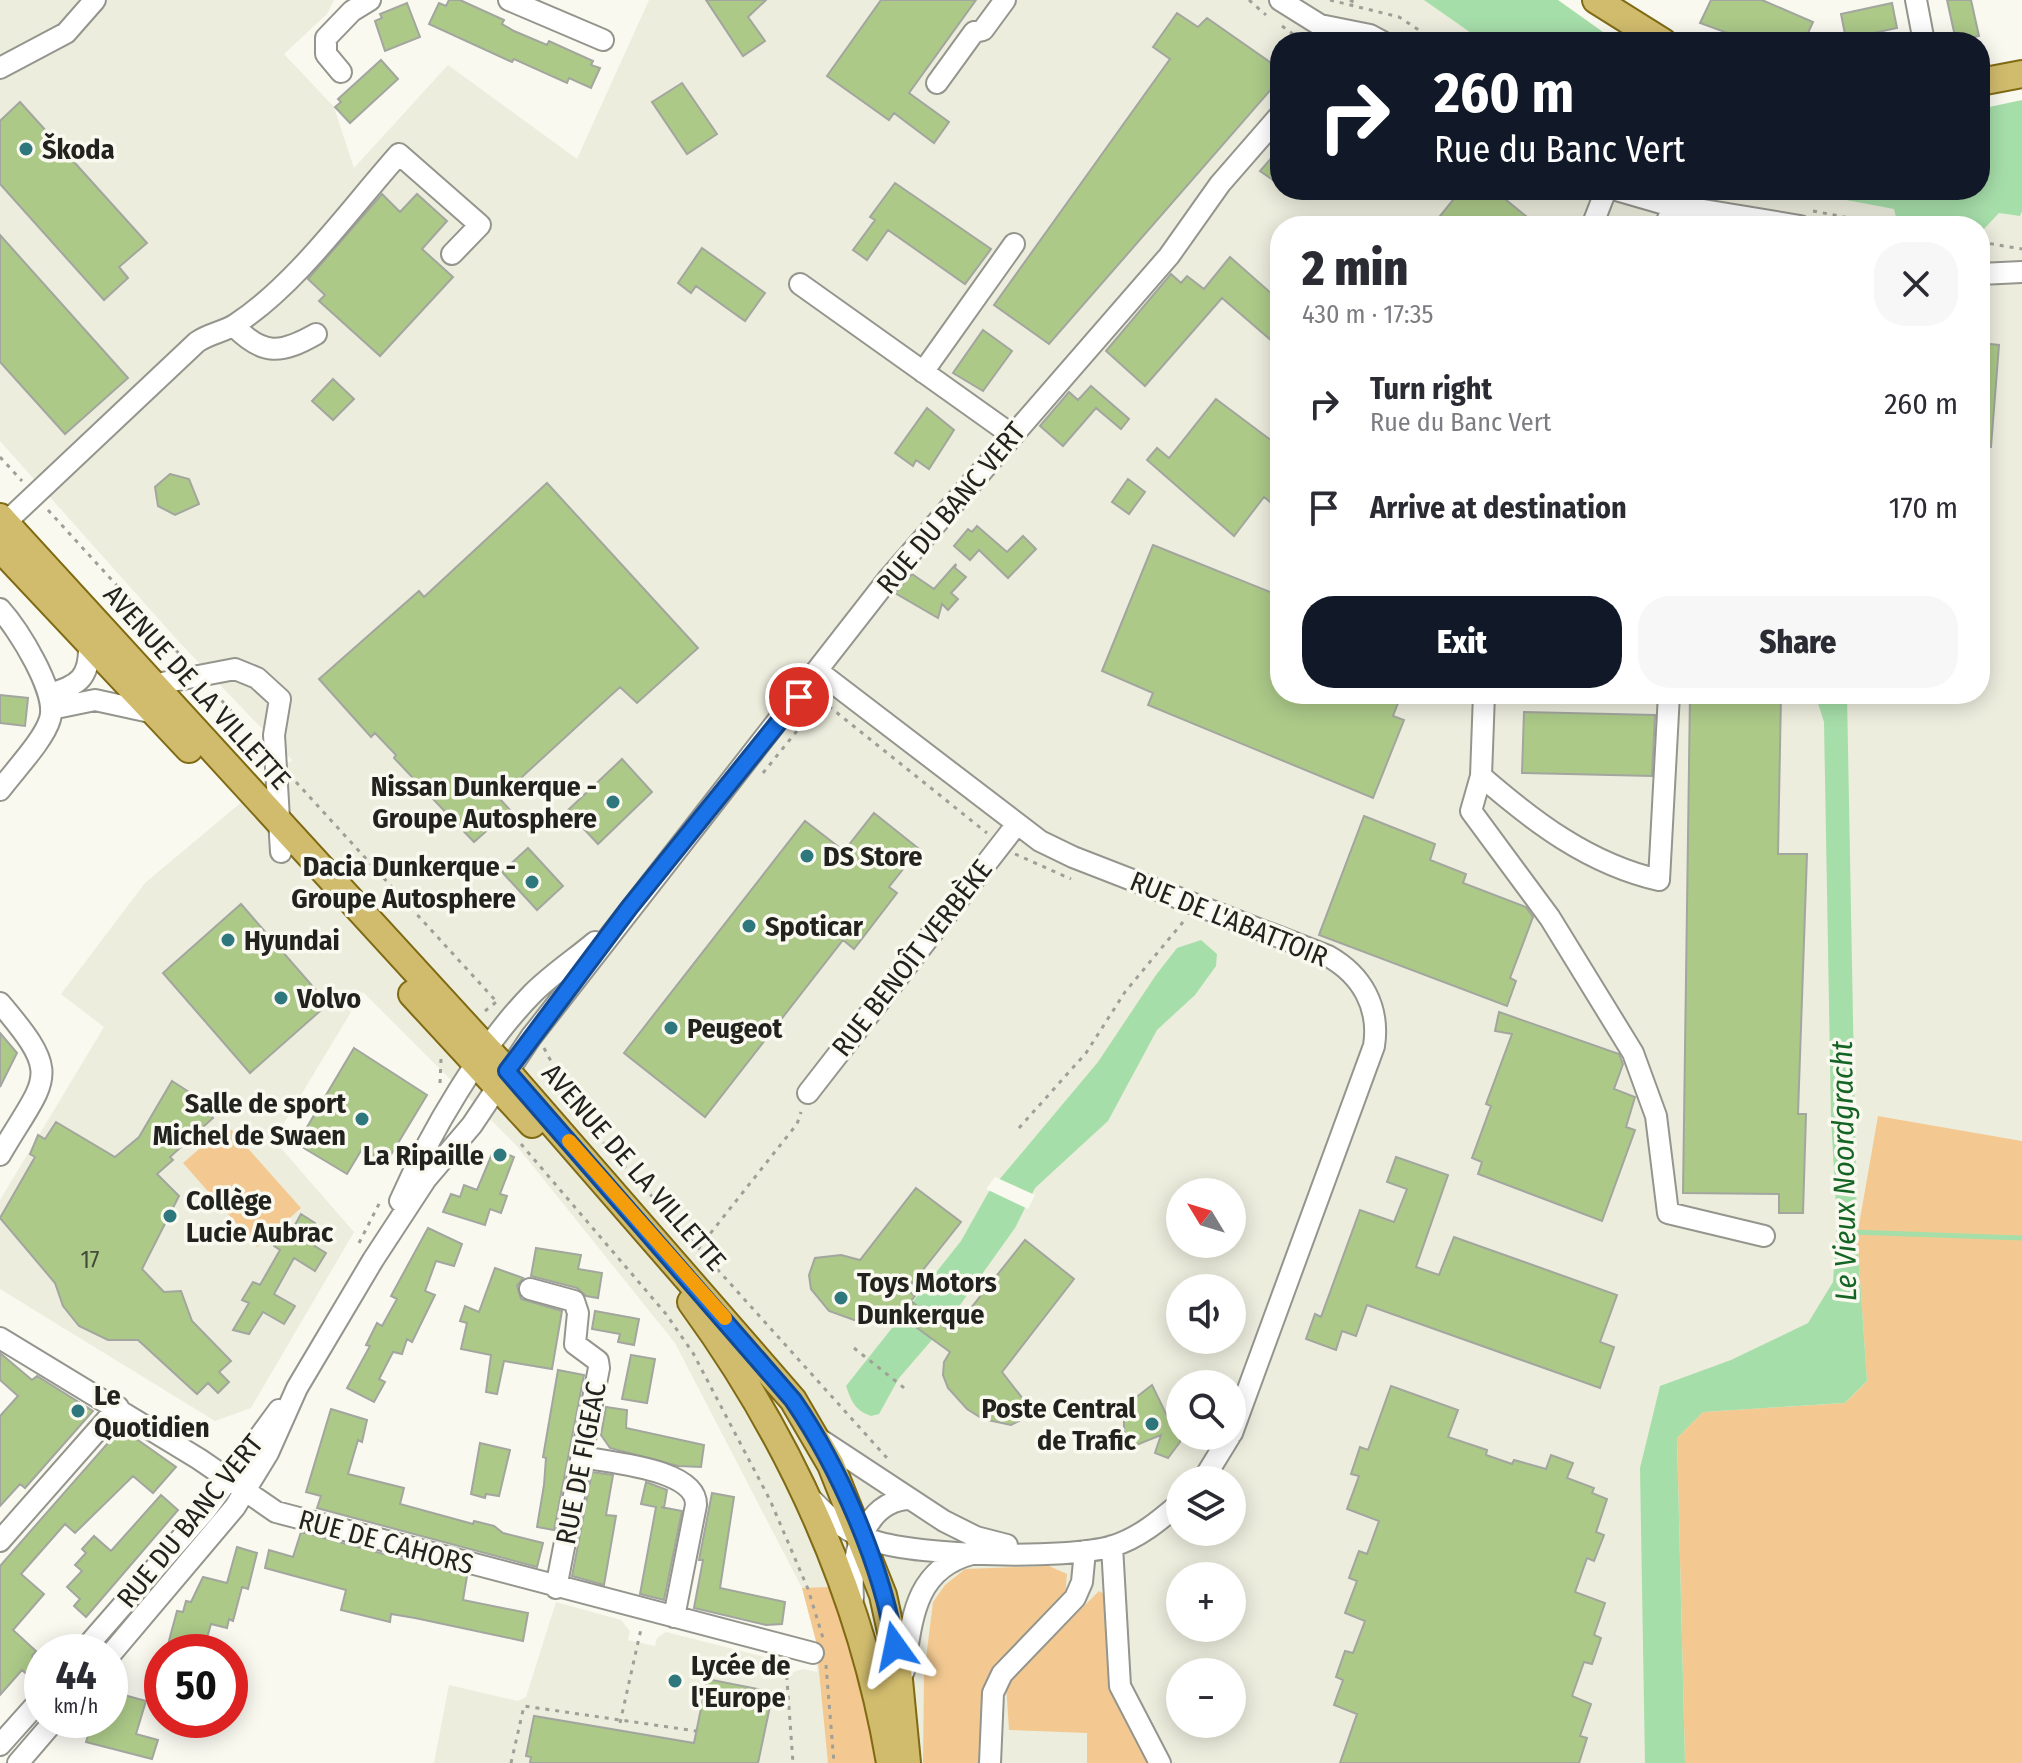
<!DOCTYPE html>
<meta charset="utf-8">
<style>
body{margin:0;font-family:"Fira Sans Condensed",sans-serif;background:#f7f7f7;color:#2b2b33;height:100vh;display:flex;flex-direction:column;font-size:30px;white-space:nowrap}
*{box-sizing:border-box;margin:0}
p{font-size:26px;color:#7c7c81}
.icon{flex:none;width:44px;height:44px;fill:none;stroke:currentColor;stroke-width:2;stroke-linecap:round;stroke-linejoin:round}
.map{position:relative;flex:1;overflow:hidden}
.sheet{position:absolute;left:1270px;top:216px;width:720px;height:488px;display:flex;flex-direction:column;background:#fff;border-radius:32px;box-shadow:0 4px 20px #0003}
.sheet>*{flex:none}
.banner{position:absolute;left:1270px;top:32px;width:720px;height:168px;border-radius:32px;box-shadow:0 4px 20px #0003;background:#111827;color:#fff;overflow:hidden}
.needle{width:52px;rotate:308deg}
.tools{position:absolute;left:1166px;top:1178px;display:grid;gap:16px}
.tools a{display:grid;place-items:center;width:80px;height:80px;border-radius:50%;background:#fff;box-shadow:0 4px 20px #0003;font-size:40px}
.speed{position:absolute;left:24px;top:1634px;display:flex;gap:16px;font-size:40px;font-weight:700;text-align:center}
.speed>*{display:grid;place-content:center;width:104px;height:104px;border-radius:50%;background:#fff;box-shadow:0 4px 20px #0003;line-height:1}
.speed small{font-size:20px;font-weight:400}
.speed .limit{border:12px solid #d22;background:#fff;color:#111}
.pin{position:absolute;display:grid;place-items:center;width:68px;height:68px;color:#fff;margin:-34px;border:4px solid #fff;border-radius:50%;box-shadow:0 2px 8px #0007}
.me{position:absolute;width:88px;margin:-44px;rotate:348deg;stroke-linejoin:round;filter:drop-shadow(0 0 6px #0008)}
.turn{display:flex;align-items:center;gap:28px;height:168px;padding:0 32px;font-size:36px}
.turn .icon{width:104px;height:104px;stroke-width:2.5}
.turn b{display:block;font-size:56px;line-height:68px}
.round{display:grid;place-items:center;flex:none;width:84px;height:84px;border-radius:32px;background:#f7f7f7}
.overview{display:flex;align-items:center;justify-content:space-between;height:136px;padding:0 32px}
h1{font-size:48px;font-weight:800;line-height:60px}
.action{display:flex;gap:16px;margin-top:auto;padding:16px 32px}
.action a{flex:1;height:92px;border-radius:32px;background:#111827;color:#fff;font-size:32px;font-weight:800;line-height:92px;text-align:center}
.action a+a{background:#f7f7f7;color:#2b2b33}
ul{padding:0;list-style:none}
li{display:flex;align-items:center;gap:24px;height:104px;padding:0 32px}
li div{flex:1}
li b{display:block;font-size:30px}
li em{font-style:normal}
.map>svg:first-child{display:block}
.built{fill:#eceddd;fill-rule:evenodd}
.green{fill:#f3c991}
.water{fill:#a6dea9}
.pier{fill:#f9f9f0}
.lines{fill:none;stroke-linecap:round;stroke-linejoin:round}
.stream{stroke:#a6dea9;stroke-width:5}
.building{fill:#acc988;stroke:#a2a69e;stroke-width:2}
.minor-casing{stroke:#94958d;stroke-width:24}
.major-casing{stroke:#806a13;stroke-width:30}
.path{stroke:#9f9f98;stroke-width:3;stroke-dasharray:4 6;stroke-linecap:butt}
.minor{stroke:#fff;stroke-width:20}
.major{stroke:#d1bc6d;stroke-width:26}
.route-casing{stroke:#114b97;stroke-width:20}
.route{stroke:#1a73e8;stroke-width:14}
.slow{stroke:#f59e0b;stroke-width:14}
.poi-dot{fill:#2e777c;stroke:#f9f9f0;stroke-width:3}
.labels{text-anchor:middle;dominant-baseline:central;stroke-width:7;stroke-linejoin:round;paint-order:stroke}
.number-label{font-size:24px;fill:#444c39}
.poi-label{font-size:28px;font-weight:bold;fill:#22221f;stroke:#f9f9f0;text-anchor:start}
.street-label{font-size:28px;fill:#22221f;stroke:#f9f9f0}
.water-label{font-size:30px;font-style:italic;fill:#146424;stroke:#f9f9f0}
</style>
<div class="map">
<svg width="2022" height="1763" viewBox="0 0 2022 1763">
<rect width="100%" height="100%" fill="#f9f9f0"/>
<path class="built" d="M0 0H334L327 14 284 54 334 107 354 168 448 65 577 159 649 0H1454L1511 42H1280V190H1980L2022 168V1141L1878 1116 1867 1381 1677 1438 1685 1763H434L449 1685 518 1701 526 1697 556 1602 621 1620 630 1631 628 1640 655 1646 657 1638 666 1632 773 1659 779 1676 803 1669 817 1672 816 1641 802 1588 675 1343 516 1145 363 992 274 1140 354 1232 251 1408 215 1421 0 1289V1200L104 1027 61 994 145 883 292 760 180 643 0 441ZM1280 226H1980V694H1280ZM1180 1192H1232V1244H1180ZM1180 1288H1232V1340H1180ZM1180 1384H1232V1436H1180ZM1180 1480H1232V1532H1180ZM1180 1576H1232V1628H1180ZM1180 1672H1232V1724H1180Z"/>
<path class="green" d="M1878 1116 2022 1141V1763H1685L1677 1438 1703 1412 1845 1403 1867 1381 1857 1236Z
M227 1125 301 1208 257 1247 183 1163Z
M1049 1566 1067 1574 1065 1596 991 1673 980 1763H923L924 1675 933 1602 945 1585 965 1569Z
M831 1587 871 1726 876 1763H828L816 1641 802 1588Z
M1099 1591 1106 1595 1110 1686 1149 1763H1087V1733L1009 1730 1006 1684Z"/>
<path class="water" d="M1424 0H1558L1617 42H1484Z
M2022 100V211L2020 216 1999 213 1981 232 1980 226H1911L1907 219 1896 217 1894 209 1793 190H1980V109Z
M1815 694H1847L1857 1236 1867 1381 1845 1403 1703 1412 1677 1438 1685 1763H1645L1640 1468 1660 1386 1731 1360 1808 1323 1833 1282 1837 1222 1831 1118 1824 722Z
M1201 940 1217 954 1216 966 1195 995 1157 1030 1108 1121 1035 1188 1015 1228 950 1319 899 1378 879 1414 871 1416C855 1410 852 1403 846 1386L961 1241 988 1193 1098 1062 1156 975 1177 948Z"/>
<path class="pier" d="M995 1177 1035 1195 1028 1209 986 1189Z"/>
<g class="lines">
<path class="stream" d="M1851 1232 2022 1238"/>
</g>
<path class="building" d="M449 0H460L504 20 502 24 514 31 547 45 549 41 593 61 591 65 600 68 591 88 569 78 567 83 514 59 512 62 429 24 439 3 446 6Z
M706 0H766L748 17 765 41 743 56Z
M881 0H976L909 93 949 122 934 143 894 113 889 120 827 76Z
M1711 0H1762L1813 22 1804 42H1752L1700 23Z
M1947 0H1971L1979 36 1956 41Z
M407 3 420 37 385 51 375 21 382 18 380 14Z
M1892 3 1897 28 1846 39 1841 14Z
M1177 13 1198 27 1207 18 1280 69V79L1049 344 994 305 1170 59 1153 47Z
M381 60 398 79 350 123 335 107 341 102 338 99Z
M682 83 717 134 687 154 652 102Z
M20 102 147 243 119 267 128 278 104 300 0 184V121Z
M1280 148V185L1260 171Z
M895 183 991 249 965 284 888 230 867 260 853 250 875 220 870 217Z
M1461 190H1494L1538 226H1432Z
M382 194 400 212 417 194 447 221 422 249 453 277 380 356 319 301 325 295 308 279Z
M0 235 128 378 65 434 0 362Z
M702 248 765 293 745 321 696 286 691 293 678 283Z
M1230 257 1280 301V348L1222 298 1145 386 1106 351 1171 274 1181 283 1187 276 1204 289Z
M983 330 1012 351 983 391 953 373Z
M1980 343 1999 345 1991 447 1980 446Z
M333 379 354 399 333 420 312 401Z
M1091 386 1129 419 1121 429 1096 408 1063 446 1040 426 1069 392 1078 400Z
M1216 399 1280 447V477L1274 485 1280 489V510L1264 497 1234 536 1147 460 1157 448 1169 458Z
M927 408 954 430 929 469 916 460 913 466 895 453Z
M170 474 189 479 199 504 175 515 158 506 155 487Z
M1128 479 1145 492 1129 514 1112 502Z
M547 483 698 648 637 703 620 687 499 798 510 810 474 842 394 758 396 755 375 733 371 737 319 679 419 591 424 597Z
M977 526 1007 552 1023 536 1036 549 1008 578 979 550 970 560 954 546 968 529 972 532Z
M1153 545 1280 596V694H1376L1398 703 1393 716 1404 720 1373 798 1148 705 1153 693 1102 671Z
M956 564 955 568 966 577 951 593 958 599 948 610 942 604 938 618 895 593 912 574 934 589Z
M1690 694H1781L1778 854H1807L1798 1114H1806L1803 1213H1779V1194L1683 1193Z
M0 695 28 698 25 726 0 723Z
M1524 712 1655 715 1652 776 1522 773Z
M622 759 652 792 598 844 567 811Z
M874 813 919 849 889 887 897 893 854 949 843 940 705 1117 624 1053 805 821 844 851Z
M1364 816 1435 844 1430 860 1466 874 1463 883 1526 907 1533 917 1510 978 1516 981 1507 1006 1319 935Z
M528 848 563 886 537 910 502 872Z
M241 904 328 1004 250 1073 163 973Z
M1499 1012 1619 1054 1623 1064 1614 1089 1635 1097 1626 1127 1635 1130 1602 1221 1478 1174 1482 1162 1472 1158 1491 1106 1486 1104 1512 1034 1495 1031Z
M0 1033 17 1053 0 1087Z
M354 1048 427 1095 386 1163 362 1149 347 1174 297 1144Z
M172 1081 189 1092 213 1118 170 1157 173 1160 157 1174 179 1196 142 1269 164 1292 181 1291 192 1321 231 1361 219 1372 229 1382 218 1393 208 1383 197 1394 138 1340H108L79 1326 63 1306 55 1283 0 1218 35 1157 30 1154 38 1135 45 1139 56 1122 115 1157 139 1137Z
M494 1149 514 1157 500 1194 507 1196 501 1213 490 1209 485 1225 443 1212 451 1194 460 1197 464 1185 477 1190Z
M1396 1157 1448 1175 1416 1267 1439 1275 1454 1237 1617 1295 1600 1342 1614 1347 1600 1388 1367 1305 1356 1336 1342 1331 1336 1350 1306 1339 1315 1314 1321 1317 1360 1210 1394 1222 1407 1189 1387 1182Z
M916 1188 961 1222 907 1290 915 1296 911 1301 948 1330 952 1325 955 1328 1025 1240 1074 1279 1002 1372 1030 1408 1024 1409 1019 1421 1011 1425 983 1419 967 1409 948 1388 943 1375 944 1362 950 1352 887 1306 874 1318 854 1320 829 1311 811 1289 809 1275 815 1258 841 1255 860 1260Z
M301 1214 315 1223 305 1240 326 1253 315 1271 294 1258 274 1294 295 1306 284 1324 263 1312 249 1334 233 1330 249 1303 242 1300 253 1282 260 1285 280 1250 274 1246 285 1228 291 1232Z
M428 1228 462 1244 454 1266 436 1261 425 1291 435 1295 412 1342 407 1339 402 1354 393 1352 379 1379 385 1382 374 1402 347 1388 370 1346 366 1345 377 1323 382 1326 397 1299 391 1296Z
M536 1248 581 1255 578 1269 602 1273 598 1298 586 1296 577 1288 531 1276Z
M495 1268 523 1278 517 1286 521 1299 562 1311 552 1369 504 1361 497 1394 486 1392 491 1355 461 1349 467 1323 460 1321 465 1306 479 1312Z
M595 1311 639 1319 634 1345 618 1342 620 1334 592 1329Z
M0 1353 32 1380 37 1376 93 1411 25 1488 20 1484 0 1506V1416L18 1396 0 1380Z
M631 1355 655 1359 647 1403 622 1399Z
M558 1370 584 1375 554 1530 537 1527 544 1485 546 1458 543 1457Z
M1152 1385 1167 1416 1180 1388V1442L1168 1458 1155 1453 1161 1435 1129 1448 1124 1437V1420L1130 1402Z
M1391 1386 1458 1410 1448 1437 1487 1450 1486 1455 1512 1464 1514 1460 1546 1469 1551 1455 1573 1463 1567 1478 1594 1488 1592 1493 1607 1499 1596 1532 1604 1535 1594 1561 1587 1558 1575 1592 1605 1603 1594 1635 1601 1638 1592 1664 1584 1662 1572 1696 1591 1704 1580 1736 1587 1738 1579 1763H1340L1357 1714 1334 1705 1343 1680 1336 1677 1345 1651 1353 1653 1365 1621 1345 1613 1357 1581 1349 1578 1359 1551 1367 1554 1379 1521 1347 1509 1359 1476 1351 1474 1360 1447 1368 1450Z
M606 1407 627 1410 626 1428 704 1445 701 1467 678 1466 610 1448 601 1435Z
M331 1409 367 1420 362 1442 358 1440 348 1474 404 1488 400 1504 473 1524 474 1521 494 1526 503 1533 543 1543 537 1567 317 1508 321 1496 306 1492Z
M121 1428 176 1467 153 1493 133 1476 75 1533 65 1524 21 1574 44 1594 13 1630 36 1651 32 1656 42 1669 33 1680 22 1670 0 1695V1566Z
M480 1443 510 1450 499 1496 486 1494 485 1498 471 1494Z
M592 1472 613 1475 606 1515 616 1516 604 1585 572 1576Z
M646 1482 667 1490 664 1508 661 1507 682 1511 664 1600 640 1594 656 1507 641 1504Z
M712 1493 734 1497 720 1588 785 1602 782 1624 766 1625 694 1608 703 1560H699Z
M161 1495 178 1510 86 1617 74 1606 80 1599 67 1587 82 1571 75 1565 86 1553 82 1549 94 1536 111 1551Z
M301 1532 467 1576 463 1600 528 1613 523 1641 415 1618 391 1614 390 1622 341 1610 346 1590 265 1568 269 1550 293 1557Z
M237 1547 257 1553 248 1589 242 1587 233 1621 229 1619 227 1628 211 1624 203 1652H166L177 1611 183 1612 186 1601 191 1602 203 1577 227 1583Z
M707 1679 773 1692 758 1763H530L531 1757 526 1756 534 1716 694 1743Z
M124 1695 146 1701 136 1734 158 1740 152 1759 86 1742 93 1720H110V1711L118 1714Z"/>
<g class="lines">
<defs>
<path id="minor" d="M509 0 603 40
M1280 0 1320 25 1370 35 1383 42
M1916 0 1924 42
M0 68 66 33 95 0
M341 72 326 54V38L352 11 370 0
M937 83 974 32 983 30 1005 0
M1616 190 1661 203 1800 226
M1592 226 1606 190
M1665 226 1674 205
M1980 274 2022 272
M800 284 1012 435
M234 326C263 356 281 354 316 334
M923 372 1014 244
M5 523 197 342C210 333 224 332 236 324 297 284 350 209 399 154L480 225 452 254
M0 609C18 629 58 692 50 719 44 740 14 771 0 790
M819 672 1040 841 1073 857 1328 956C1362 975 1380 1007 1374 1046L1232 1433
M141 687 235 669 257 678 280 699 274 735 281 852
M49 694C79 686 90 677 89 645
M1484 694 1481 776C1534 822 1589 864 1659 880L1669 694
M51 709 95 700 150 712
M1481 776 1471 811 1550 918 1633 1053 1656 1116 1668 1213 1764 1236
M0 1003C64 1078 46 1076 0 1155
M808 1093 1017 824
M400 1201C431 1131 480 1047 533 993 552 974 575 959 595 942
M530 1289 574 1301 578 1313 575 1344 598 1361 599 1368 556 1588
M0 1338 199 1459 276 1512 813 1653
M821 1440 944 1521 976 1537 1007 1545
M582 1457C611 1463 697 1469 696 1505L674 1617
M1203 1480 1230 1436
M813 1501C831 1520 848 1533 874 1541 919 1556 1067 1560 1113 1546 1139 1538 1160 1520 1180 1503
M0 1541 118 1407
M1112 1546 1120 1686 1160 1763
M853 1598C850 1560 863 1500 910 1499
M82 1652 205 1511 279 1410
M110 1655 235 1507 268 1453 297 1388 373 1260 426 1179 472 1125 531 1037 889 578 1169 256 1220 184 1280 115
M904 1671C912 1620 914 1569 972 1554
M0 1745 42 1698
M18 1763 55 1720
M990 1763 993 1693 1002 1674 1075 1598 1082 1582 1085 1551"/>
<path id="major" d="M1596 0 1663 42
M1980 82 2022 74
M0 517 498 1061 793 1400 831 1465 883 1595 897 1659 907 1763
M0 548 189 749
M412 994 532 1124
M691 1302C791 1439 862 1595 890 1763"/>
</defs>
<use href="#minor" class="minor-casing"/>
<use href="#major" class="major-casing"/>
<path class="path" d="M1249 0 1266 15
M1330 0 1399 17 1437 42
M1350 0 1358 5
M1282 26 1304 42
M1813 211 1891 226
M1980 242 2022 249
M0 457 22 481
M48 510 183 658
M215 693 253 735
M821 700 987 833
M763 773 821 701
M296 782 496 1001
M1015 854 1071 879
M485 1011 500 999
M544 1048 554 1067 549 1084
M440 1083 441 1059
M550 1083 887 1458
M1019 1128 1086 1053 1125 992 1183 922
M521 1144 666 1314 693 1353 770 1500 808 1589 823 1638
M359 1243 381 1200
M698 1249 797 1124 801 1112
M854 1348 908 1391
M826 1665 834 1763
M786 1666 793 1763
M620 1723 641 1629
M511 1763 524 1706 696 1731"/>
<use href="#minor" class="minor"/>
<use href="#major" class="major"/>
</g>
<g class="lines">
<defs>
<path id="route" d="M799 697 629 908 507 1071 793 1400C839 1467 882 1565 895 1646"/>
</defs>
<use href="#route" class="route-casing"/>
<use href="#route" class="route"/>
<path class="slow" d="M569 1141 725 1318"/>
</g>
<g class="poi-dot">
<circle cx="26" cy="149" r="8"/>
<circle cx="613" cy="802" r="8"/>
<circle cx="807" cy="856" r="8"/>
<circle cx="532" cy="882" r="8"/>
<circle cx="749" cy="926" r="8"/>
<circle cx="228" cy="940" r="8"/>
<circle cx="281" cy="998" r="8"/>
<circle cx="671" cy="1028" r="8"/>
<circle cx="362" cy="1119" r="8"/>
<circle cx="500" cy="1155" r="8"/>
<circle cx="170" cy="1216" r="8"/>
<circle cx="841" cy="1298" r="8"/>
<circle cx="78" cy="1411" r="8"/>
<circle cx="1152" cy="1424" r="8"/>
<circle cx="675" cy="1681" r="8"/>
</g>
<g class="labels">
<g class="number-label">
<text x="90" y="1260">17</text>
</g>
<g class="poi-label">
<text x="42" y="149">Škoda</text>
<text x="597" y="786" text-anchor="end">Nissan Dunkerque -<tspan x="597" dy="32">Groupe Autosphere</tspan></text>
<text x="823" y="856">DS Store</text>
<text x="516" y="866" text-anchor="end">Dacia Dunkerque -<tspan x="516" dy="32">Groupe Autosphere</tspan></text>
<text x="765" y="926">Spoticar</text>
<text x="244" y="940">Hyundai</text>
<text x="297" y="998">Volvo</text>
<text x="687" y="1028">Peugeot</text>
<text x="346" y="1103" text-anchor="end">Salle de sport<tspan x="346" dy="32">Michel de Swaen</tspan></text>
<text x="484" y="1155" text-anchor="end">La Ripaille</text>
<text x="186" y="1200">Collège<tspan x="186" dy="32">Lucie Aubrac</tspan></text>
<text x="857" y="1282">Toys Motors<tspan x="857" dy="32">Dunkerque</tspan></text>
<text x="94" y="1395">Le<tspan x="94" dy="32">Quotidien</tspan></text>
<text x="1136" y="1408" text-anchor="end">Poste Central<tspan x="1136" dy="32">de Trafic</tspan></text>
<text x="691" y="1665">Lycée de<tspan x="691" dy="32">l'Europe</tspan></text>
</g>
<g class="street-label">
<text transform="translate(951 508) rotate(-50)">RUE DU BANC VERT</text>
<text transform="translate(197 687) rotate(48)">AVENUE DE LA VILLETTE</text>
<text transform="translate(1229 919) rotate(22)">RUE DE L'ABATTOIR</text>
<text transform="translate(912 958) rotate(-52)">RUE BENOÎT VERBÈKE</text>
<text transform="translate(634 1167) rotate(49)">AVENUE DE LA VILLETTE</text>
<text transform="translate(581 1463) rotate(-79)">RUE DE FIGEAC</text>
<text transform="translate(190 1521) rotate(-51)">RUE DU BANC VERT</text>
<text transform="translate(386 1542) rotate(15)">RUE DE CAHORS</text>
</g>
<g class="water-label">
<text transform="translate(1844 1171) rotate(-91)">Le Vieux Noordgracht</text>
</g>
</g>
</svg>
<div class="tools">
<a><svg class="needle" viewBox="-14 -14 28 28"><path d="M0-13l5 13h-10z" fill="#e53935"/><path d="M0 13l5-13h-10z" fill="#7c7c81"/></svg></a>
<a><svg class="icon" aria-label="sound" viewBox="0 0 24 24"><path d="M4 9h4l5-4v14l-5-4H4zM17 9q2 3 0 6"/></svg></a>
<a><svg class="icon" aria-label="search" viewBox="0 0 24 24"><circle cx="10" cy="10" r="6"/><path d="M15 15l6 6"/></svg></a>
<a><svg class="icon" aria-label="layers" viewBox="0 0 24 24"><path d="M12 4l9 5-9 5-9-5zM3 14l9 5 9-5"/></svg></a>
<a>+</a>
<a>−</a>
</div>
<div class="speed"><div>44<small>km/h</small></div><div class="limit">50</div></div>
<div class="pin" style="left:799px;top:697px;background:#d93025"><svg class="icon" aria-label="arrive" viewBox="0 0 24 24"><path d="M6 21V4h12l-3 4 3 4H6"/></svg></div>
<svg class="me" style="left:895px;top:1646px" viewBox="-20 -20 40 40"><path d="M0-17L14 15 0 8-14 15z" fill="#1a73e8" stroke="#fff" stroke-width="4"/></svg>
<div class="banner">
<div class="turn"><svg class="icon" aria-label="right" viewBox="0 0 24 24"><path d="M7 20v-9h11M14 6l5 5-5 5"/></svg><div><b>260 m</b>Rue du Banc Vert</div></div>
</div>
<section class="sheet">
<div class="overview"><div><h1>2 min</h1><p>430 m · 17:35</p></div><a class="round"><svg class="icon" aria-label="close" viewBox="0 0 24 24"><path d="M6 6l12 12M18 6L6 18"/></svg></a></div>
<ul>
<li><svg class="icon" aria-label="right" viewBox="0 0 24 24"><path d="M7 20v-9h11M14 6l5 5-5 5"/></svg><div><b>Turn right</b><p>Rue du Banc Vert</p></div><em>260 m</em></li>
<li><svg class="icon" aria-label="arrive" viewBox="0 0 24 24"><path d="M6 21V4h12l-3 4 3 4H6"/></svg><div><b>Arrive at destination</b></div><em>170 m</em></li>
</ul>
<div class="action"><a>Exit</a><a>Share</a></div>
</section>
</div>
